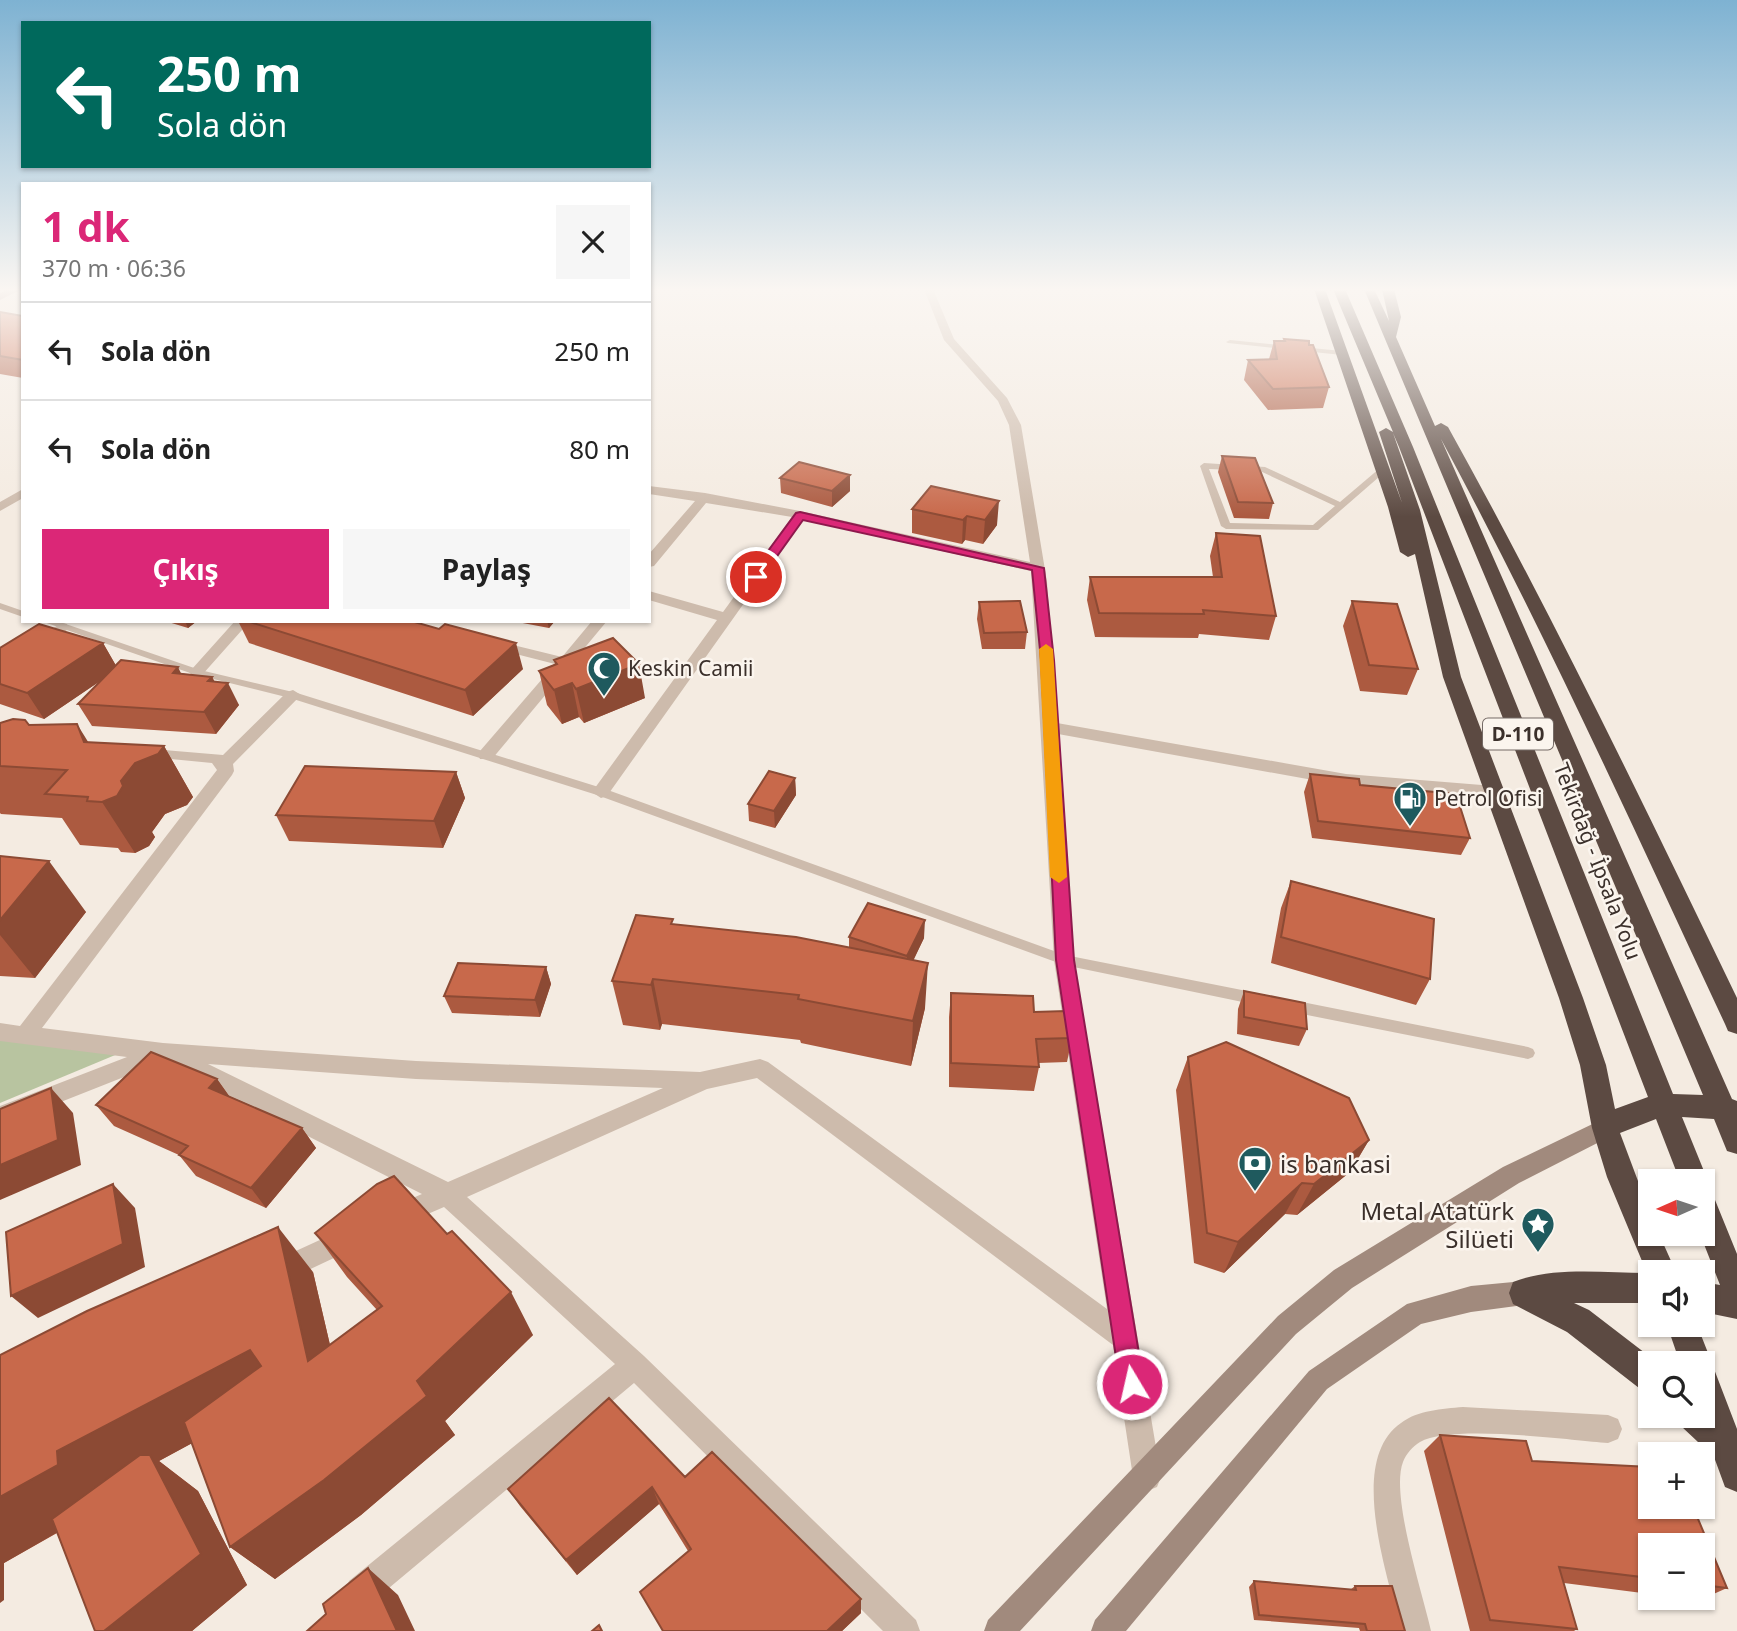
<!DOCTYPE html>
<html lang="tr">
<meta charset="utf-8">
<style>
body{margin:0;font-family:"Noto Sans",sans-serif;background:#f6f6f6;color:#222;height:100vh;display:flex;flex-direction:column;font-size:26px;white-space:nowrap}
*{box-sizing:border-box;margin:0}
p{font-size:23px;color:#767676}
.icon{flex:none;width:38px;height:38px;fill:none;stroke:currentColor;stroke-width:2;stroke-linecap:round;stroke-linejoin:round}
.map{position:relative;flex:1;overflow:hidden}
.panel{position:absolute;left:21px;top:182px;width:630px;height:441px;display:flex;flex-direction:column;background:#fff;border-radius:0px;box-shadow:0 2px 5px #0004}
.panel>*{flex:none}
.guide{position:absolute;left:21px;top:21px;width:630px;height:147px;border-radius:0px;box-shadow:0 2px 5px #0004;background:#00695c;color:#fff;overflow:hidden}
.needle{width:46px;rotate:267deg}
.buttons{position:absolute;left:1638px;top:1169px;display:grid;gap:14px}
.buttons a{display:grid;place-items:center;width:77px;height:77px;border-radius:0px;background:#fff;box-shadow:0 2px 5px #0004;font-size:35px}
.pin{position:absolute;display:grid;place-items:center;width:60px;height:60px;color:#fff;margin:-30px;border:4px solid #fff;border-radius:50%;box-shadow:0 2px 7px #0007}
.me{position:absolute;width:77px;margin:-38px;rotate:351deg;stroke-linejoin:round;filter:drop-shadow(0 0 5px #0008)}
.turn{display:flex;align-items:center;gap:24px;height:147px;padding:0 21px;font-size:32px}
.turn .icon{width:91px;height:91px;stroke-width:2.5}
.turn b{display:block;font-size:49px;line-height:60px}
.round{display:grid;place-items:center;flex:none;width:74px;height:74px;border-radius:0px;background:#f6f6f6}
.head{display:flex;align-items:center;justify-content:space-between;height:119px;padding:0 21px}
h1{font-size:42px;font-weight:700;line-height:52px;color:#db2777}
.button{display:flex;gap:14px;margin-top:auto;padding:14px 21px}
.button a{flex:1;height:80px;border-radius:0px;background:#db2777;color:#fff;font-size:28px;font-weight:700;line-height:80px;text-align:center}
.button a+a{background:#f6f6f6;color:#222}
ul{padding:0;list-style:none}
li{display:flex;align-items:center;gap:21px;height:98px;padding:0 21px;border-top:2px solid #e0e0e0}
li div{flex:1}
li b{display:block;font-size:26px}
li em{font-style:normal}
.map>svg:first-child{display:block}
.green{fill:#b8c4a0}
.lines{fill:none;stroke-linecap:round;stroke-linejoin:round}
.lane{fill:#cdbbac;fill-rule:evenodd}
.street{fill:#cdbbac;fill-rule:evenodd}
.secondary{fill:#a18a7d;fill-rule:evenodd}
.highway{fill:#5c4a42;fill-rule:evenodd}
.wall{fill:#ac5a40}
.shaded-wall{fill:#8c4a34}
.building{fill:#c8694b;stroke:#8c4a34;stroke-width:2}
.route{fill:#db2777;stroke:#8e194d;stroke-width:2}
.slow{fill:#f59e0b}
.labels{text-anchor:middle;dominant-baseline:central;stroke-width:5;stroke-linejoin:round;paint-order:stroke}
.shield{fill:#fbf5ee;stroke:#756b66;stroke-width:2}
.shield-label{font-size:19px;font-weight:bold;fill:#3b302b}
.poi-label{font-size:21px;fill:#3b302b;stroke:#fbf5ee;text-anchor:start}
.street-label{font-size:21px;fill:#3b302b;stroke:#fbf5ee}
.near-poi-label{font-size:24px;fill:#3b302b;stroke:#fbf5ee;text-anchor:start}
</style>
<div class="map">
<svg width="1737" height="1631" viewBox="0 0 1737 1631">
<rect width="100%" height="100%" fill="#f4ebe1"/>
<path class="green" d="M0 1037 120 1053 0 1103Z"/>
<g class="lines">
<path class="lane" d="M1230 340 1342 351 1346 353 1342 355 1228 343 1226 342Z
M1204 463 1265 467 1340 502 1380 468 1387 470 1318 530 1226 529 1221 526 1200 466ZM1209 469 1260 471 1335 506 1313 525 1230 523Z
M0 603 23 611V617L0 609Z
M41 621H57L200 670 297 693 605 789 1065 955 1257 993 1262 995 1264 999 1262 1003 1257 1005 1064 965 597 795 290 698 193 674Z
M1292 1000 1528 1047 1533 1049 1535 1053 1533 1057 1528 1059 1292 1012 1287 1010 1285 1006 1287 1002Z"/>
<path class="street" d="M924 289H933L954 339 1007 398 1021 425 1047 582 1057 723 1346 774 1494 786 1503 792 1494 798 1346 786 1058 734 1074 960 1161 1477 1157 1487 1147 1491 1137 1487 1133 1477 1113 1345 757 1078 707 1089 467 1197 644 1356 916 1620 920 1631H883L634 1383 371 1603 360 1607 349 1603 345 1592 349 1581 615 1364 444 1207 400 1226 392 1223 388 1215 392 1207 422 1194 162 1062 0 1126V1106L127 1057 0 1041V1023L20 1026 217 770 212 763 140 756 138 752 140 748 223 755 287 692 293 690 301 695 233 764 234 771 232 775 42 1028 163 1043 416 1061 700 1072 760 1059 768 1062 1107 1309 1054 960 1031 571 803 520 607 796 601 798 592 792 717 620 649 600V591L723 612 792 517 706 503 654 566 649 567V554L695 501 649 494V486L705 493 800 511 1030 562 1009 425 998 401 944 340ZM208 1064 416 1079 663 1088 448 1182Z
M23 489V498L0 511V502Z
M235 621H250L202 675H192L189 672 192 669Z
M592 621H607L492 759H480L478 755 480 751 555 664 492 648V642L497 641 562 657Z
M62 623 67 624V630L0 670V659Z
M346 1228 355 1232 358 1240 355 1248 283 1282 274 1279 271 1270 274 1261Z
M1463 1407 1608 1415 1618 1419 1622 1429 1618 1439 1608 1443C1569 1440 1451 1424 1420 1442 1413 1446 1406 1454 1403 1462 1390 1495 1423 1594 1431 1631H1401C1389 1578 1346 1461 1401 1423 1418 1410 1442 1409 1463 1407Z"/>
<path class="secondary" d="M10 289H22L0 300V293Z
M1605 1118 1613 1121 1616 1128 1613 1135 1519 1183 1352 1288 1296 1334 1020 1631H984L988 1620 1278 1316 1334 1270 1503 1167Z
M1524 1281 1533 1284 1537 1293 1533 1302 1524 1305 1471 1312 1421 1324 1327 1389 1126 1631H1091L1095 1620 1309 1371 1407 1304 1471 1286Z"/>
<path class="highway" d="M1314 289H1325L1402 503 1379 432 1386 428 1393 432 1333 289H1345L1413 447 1673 1094 1703 1095 1364 289H1374L1389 321 1382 289H1394L1401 317 1396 337 1435 426 1441 423 1448 427C1552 614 1644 805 1737 998V1034L1728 1031 1725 1024C1633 827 1544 630 1441 439L1732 1099 1737 1101V1154L1727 1151 1714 1119 1682 1117 1708 1181 1703 1191V1181H1680L1656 1119 1620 1133 1650 1213V1234H1659L1676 1272H1650V1303H1574L1589 1310 1658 1363H1650V1393L1639 1388 1567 1332 1513 1304 1509 1293 1513 1282C1553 1266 1605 1273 1647 1273L1607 1177 1592 1128 1580 1065 1559 998 1443 677 1415 554 1408 557 1400 552 1388 507ZM1393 433 1399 447 1648 1097 1615 1109 1606 1065 1583 998 1461 677 1420 510Z
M1703 1191 1713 1195 1737 1254V1319L1703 1312V1282L1720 1285 1700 1234H1703Z
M1667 1325H1697L1712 1363 1710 1367 1714 1369 1737 1429V1492L1725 1487 1714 1457 1682 1427 1677 1416H1703V1363H1680Z"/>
</g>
<path class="wall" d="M0 312 23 316V378L0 374Z
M1284 339 1309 345 1329 387 1323 408 1268 410 1244 380 1248 360 1269 359 1274 341H1283Z
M1222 456 1273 503 1269 519 1234 518 1218 472Z
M780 478 850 491 832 507 781 493Z
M931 486 997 525 983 544 965 540 962 544 912 533V509Z
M1216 533 1276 616 1269 640 1199 634 1198 638 1095 637 1087 600 1090 577H1213L1210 556Z
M1352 601 1418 669 1407 695 1360 691 1343 626Z
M979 602 1027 632 1025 649H982L977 619Z
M165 621H197L188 628Z
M238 621H411L523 669 473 716 249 643Z
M512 621H555L549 628Z
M103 643 116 666 212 677 215 682 239 705 216 734 92 726 78 704 103 679 44 719 0 704V648Z
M554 660 645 698 584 723 579 717 562 724 547 705 539 671 555 664Z
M0 723 29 725 89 742 164 746 193 797 187 805 165 814 152 832 155 837 149 846 135 853 121 852 118 848 80 845 62 818 1 814 0 813Z
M456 772 465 798 443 848 289 841 276 815Z
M1310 774 1360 785 1470 838 1461 855 1312 838 1304 792Z
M795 778 796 795 775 828 749 821 748 804Z
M0 856 86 912 35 978 0 976Z
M1291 881 1430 979 1416 1005 1271 963 1281 908Z
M674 924 849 948V937L924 938 913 960 925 1008 911 1066 801 1043 800 1040 662 1024 660 1030 623 1025 612 981Z
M546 967 551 984 540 1017 452 1013 444 996Z
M1244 991 1307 1029 1299 1046 1237 1034 1238 1009Z
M951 993 1072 1038 1067 1062 1038 1063 1039 1067 1034 1091 949 1087V1017Z
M1188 1057 1369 1140 1350 1172 1297 1215 1285 1214 1224 1273 1194 1263 1176 1090Z
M217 1079 229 1096 302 1128 316 1148 266 1208 196 1176 179 1155 114 1126 96 1105Z
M315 1233 533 1335 445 1421 455 1435 361 1515 275 1579 230 1547 192 1443 159 1461 198 1491 247 1585 192 1631H95L57 1533 4 1563V1600L0 1355 313 1272 330 1345 377 1310 347 1277Z
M1440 1435 1526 1441 1532 1461 1650 1467V1507H1693L1727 1588 1700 1600 1679 1598H1703V1545H1650V1594L1564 1583 1577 1629 1574 1631H1470L1424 1451Z
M685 1477 861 1599V1613L842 1631H662L688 1551 659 1504 577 1575 520 1506 508 1489Z
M1254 1581 1350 1590 1355 1586 1405 1631H1360L1359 1628 1254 1620 1249 1587Z"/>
<path class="shaded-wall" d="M850 475V491L832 507V491Z
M999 501 997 525 983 544 985 520Z
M967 516 965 540 962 544 963 520Z
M185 621H197L188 628Z
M547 621H555L549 628Z
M103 643 118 669 44 719 27 693Z
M516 643 523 669 473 716 465 690Z
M639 664 645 698 584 723 576 689Z
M178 667 189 690 173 673Z
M212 677 220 693 228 683 239 705 216 734 204 712 208 681Z
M572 683 579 717 562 724 554 690Z
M77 724 108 774 84 742Z
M164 746 193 797 187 805 165 814 152 832 155 837 149 846 135 853 102 802 121 781 135 763Z
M456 772 465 798 443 848 434 821Z
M795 778 796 795 775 828 774 811Z
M49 861 86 912 35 978 0 935V920Z
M925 920 924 938 907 974V956Z
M928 963 925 1008 911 1066 913 1021Z
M546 967 551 984 540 1017 535 1000Z
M653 979 662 1024 660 1030 651 985Z
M217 1079 232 1100 209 1088Z
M51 1088 73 1113 81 1165 0 1200V1165Z
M302 1128 316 1148 266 1208 251 1188Z
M1369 1140 1350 1172 1297 1215 1314 1184Z
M1302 1183 1285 1214 1224 1273 1238 1242Z
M113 1184 135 1208 145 1267 38 1318 11 1296Z
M278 1227 313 1272 343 1401 308 1361Z
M511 1292 533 1335 445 1421 455 1435 361 1515 275 1579 230 1547 417 1381Z
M250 1350 289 1391 159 1461 198 1491 247 1585 192 1631H104L112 1501 4 1563V1600L0 1603V1497L57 1451Z
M652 1487 659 1504 577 1575 566 1560Z
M368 1568 398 1595 415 1631H397Z
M861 1599V1613L842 1631H827Z"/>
<path class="building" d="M0 312 23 316V360L0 356Z
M1284 339 1309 341V345H1313L1329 387 1273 389 1248 360 1277 359 1274 341H1285Z
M1222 456 1255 458 1273 503 1238 502Z
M799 462 850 475 832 491 780 478Z
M931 486 999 501 985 520 967 516 963 520 912 509Z
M1216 533 1260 536 1276 616 1203 610 1204 614 1099 613 1090 577H1222Z
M1020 601 1027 632 984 633 979 602Z
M1352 601 1397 604 1418 669 1369 665Z
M247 621H411L439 629 445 624 516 643 465 690Z
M39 624 103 643 27 693 0 684V648Z
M613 638 639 664 576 689 572 683 554 690 539 671 557 664 554 660Z
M121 660 178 667 173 673 212 677 208 681 228 683 204 712 78 704Z
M13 719 25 720 29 725 77 724 84 742 164 746 158 754 135 763 121 781 123 786 117 796 102 802 87 801 88 797 45 794 67 770 0 766V723Z
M305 766 456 772 434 821 276 815Z
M769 771 795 778 774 811 748 804Z
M1310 774 1359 779 1360 785 1456 794 1470 838 1318 821Z
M0 856 49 861 0 920Z
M1291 881 1434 919 1430 979 1281 937Z
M868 903 925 920 907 956 849 937Z
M636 915 673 919 671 924 796 937 928 963 913 1021 798 999 799 995 653 979 651 985 612 981Z
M458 963 546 967 535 1000 444 996Z
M1244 991 1305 1003 1307 1029 1244 1017Z
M951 993 1033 996 1034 1012 1066 1011 1072 1038 1036 1039 1039 1067 951 1063Z
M1226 1042 1349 1098 1369 1140 1314 1184 1302 1183 1238 1242 1207 1233 1188 1057Z
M151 1052 217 1079 209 1088 302 1128 251 1188 179 1155 188 1146 96 1105Z
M51 1088 58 1140 0 1165V1109Z
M394 1176 447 1234 452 1231 511 1292 417 1381 427 1396 324 1480 230 1547 184 1422 261 1366 250 1350 57 1451 58 1465 0 1497V1355L87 1311 278 1227 308 1361 382 1306 315 1233 377 1184Z
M113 1184 123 1244 11 1296 6 1232Z
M609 1398 685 1477 712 1452 861 1599 827 1631H663L640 1592 691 1549 652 1487 566 1560 508 1489Z
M1440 1435 1526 1441 1532 1461 1650 1467V1507H1693L1727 1588 1703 1585V1545H1650V1578L1559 1567 1577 1629 1490 1620Z
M140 1455H150L201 1554 104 1631H95L52 1519Z
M368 1568 397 1631H307L326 1614 323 1604Z
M1254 1581 1356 1590 1355 1586H1392L1405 1631H1367L1365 1624 1259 1615Z
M599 1625 602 1631H592Z"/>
<linearGradient id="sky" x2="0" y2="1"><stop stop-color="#7eb2d2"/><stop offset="0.56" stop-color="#faf6f2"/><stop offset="1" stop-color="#faf6f2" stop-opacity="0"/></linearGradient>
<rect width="1737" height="517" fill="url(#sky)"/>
<path class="route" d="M800 512 1044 568 1054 660 1074 960 1144 1384 1141 1393 1132 1396 1124 1393 1120 1384 1056 960 1041 660 1032 570 803 520 760 580H751V574L796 513Z"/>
<path class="slow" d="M1046 644 1053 649 1067 877 1059 883 1050 877 1039 649Z"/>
<defs>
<symbol id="mosque-pin" viewBox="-11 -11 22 30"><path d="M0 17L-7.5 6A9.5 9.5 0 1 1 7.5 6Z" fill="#1f5a5e" stroke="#fbf5ee"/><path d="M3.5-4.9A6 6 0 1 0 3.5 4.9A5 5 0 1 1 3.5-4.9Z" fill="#fff"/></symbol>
<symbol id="fuel-pin" viewBox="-11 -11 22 30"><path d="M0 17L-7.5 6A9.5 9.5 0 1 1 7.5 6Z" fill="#1f5a5e" stroke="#fbf5ee"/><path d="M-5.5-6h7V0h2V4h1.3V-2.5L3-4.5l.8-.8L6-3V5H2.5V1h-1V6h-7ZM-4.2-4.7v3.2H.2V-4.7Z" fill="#fff"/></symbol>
<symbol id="bank-pin" viewBox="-11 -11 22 30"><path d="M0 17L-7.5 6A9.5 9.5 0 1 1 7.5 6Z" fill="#1f5a5e" stroke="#fbf5ee"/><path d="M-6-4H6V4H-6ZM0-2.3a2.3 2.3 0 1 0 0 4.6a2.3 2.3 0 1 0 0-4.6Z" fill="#fff"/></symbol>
<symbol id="sight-pin" viewBox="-11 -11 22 30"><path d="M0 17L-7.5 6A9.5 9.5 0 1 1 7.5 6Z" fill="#1f5a5e" stroke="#fbf5ee"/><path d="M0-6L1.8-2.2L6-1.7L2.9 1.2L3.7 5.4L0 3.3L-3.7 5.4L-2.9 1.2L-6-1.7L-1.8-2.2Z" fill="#fff"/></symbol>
</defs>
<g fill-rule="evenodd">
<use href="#mosque-pin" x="585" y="649" width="38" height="52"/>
<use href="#fuel-pin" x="1391" y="779" width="38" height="52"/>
<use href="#bank-pin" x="1236" y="1144" width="38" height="52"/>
<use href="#sight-pin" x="1519" y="1205" width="38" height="52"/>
</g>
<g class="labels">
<rect class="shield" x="1483" y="718.5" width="70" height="31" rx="5"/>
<g class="shield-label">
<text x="1518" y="734">D-110</text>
</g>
<g class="poi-label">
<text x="628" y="668">Keskin Camii</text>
<text x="1434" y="798">Petrol Ofisi</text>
</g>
<g class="street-label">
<text transform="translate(1598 861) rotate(69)">Tekirdağ - İpsala Yolu</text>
</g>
<g class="near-poi-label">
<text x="1280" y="1163">is bankasi</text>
<text x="1514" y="1210" text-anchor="end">Metal Atatürk<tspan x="1514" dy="28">Silüeti</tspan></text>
</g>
</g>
</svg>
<div class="buttons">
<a><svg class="needle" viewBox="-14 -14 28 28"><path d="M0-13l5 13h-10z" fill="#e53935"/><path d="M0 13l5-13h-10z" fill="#767676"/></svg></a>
<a><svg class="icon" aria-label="sound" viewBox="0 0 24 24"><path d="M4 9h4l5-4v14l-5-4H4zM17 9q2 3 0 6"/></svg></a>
<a><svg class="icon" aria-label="search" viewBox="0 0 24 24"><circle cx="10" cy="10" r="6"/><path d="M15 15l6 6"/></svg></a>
<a>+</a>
<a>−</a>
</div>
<div class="pin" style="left:756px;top:577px;background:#d93025"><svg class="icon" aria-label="arrive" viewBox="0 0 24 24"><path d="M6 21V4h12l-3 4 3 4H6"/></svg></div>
<svg class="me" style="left:1132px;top:1384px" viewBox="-20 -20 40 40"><circle r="17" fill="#db2777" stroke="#fff" stroke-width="3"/><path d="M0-11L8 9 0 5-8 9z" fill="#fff"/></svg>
<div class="guide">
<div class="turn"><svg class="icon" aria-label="left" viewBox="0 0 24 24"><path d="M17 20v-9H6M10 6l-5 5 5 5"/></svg><div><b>250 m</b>Sola dön</div></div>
</div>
<section class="panel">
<div class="head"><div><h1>1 dk</h1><p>370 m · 06:36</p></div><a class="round"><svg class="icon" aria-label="close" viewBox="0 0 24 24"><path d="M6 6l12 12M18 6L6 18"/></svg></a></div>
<ul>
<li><svg class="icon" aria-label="left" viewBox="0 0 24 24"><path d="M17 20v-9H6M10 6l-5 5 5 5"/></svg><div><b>Sola dön</b></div><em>250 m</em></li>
<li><svg class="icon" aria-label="left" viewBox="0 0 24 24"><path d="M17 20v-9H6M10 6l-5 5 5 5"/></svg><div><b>Sola dön</b></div><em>80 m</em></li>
</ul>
<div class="button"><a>Çıkış</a><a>Paylaş</a></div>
</section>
</div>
